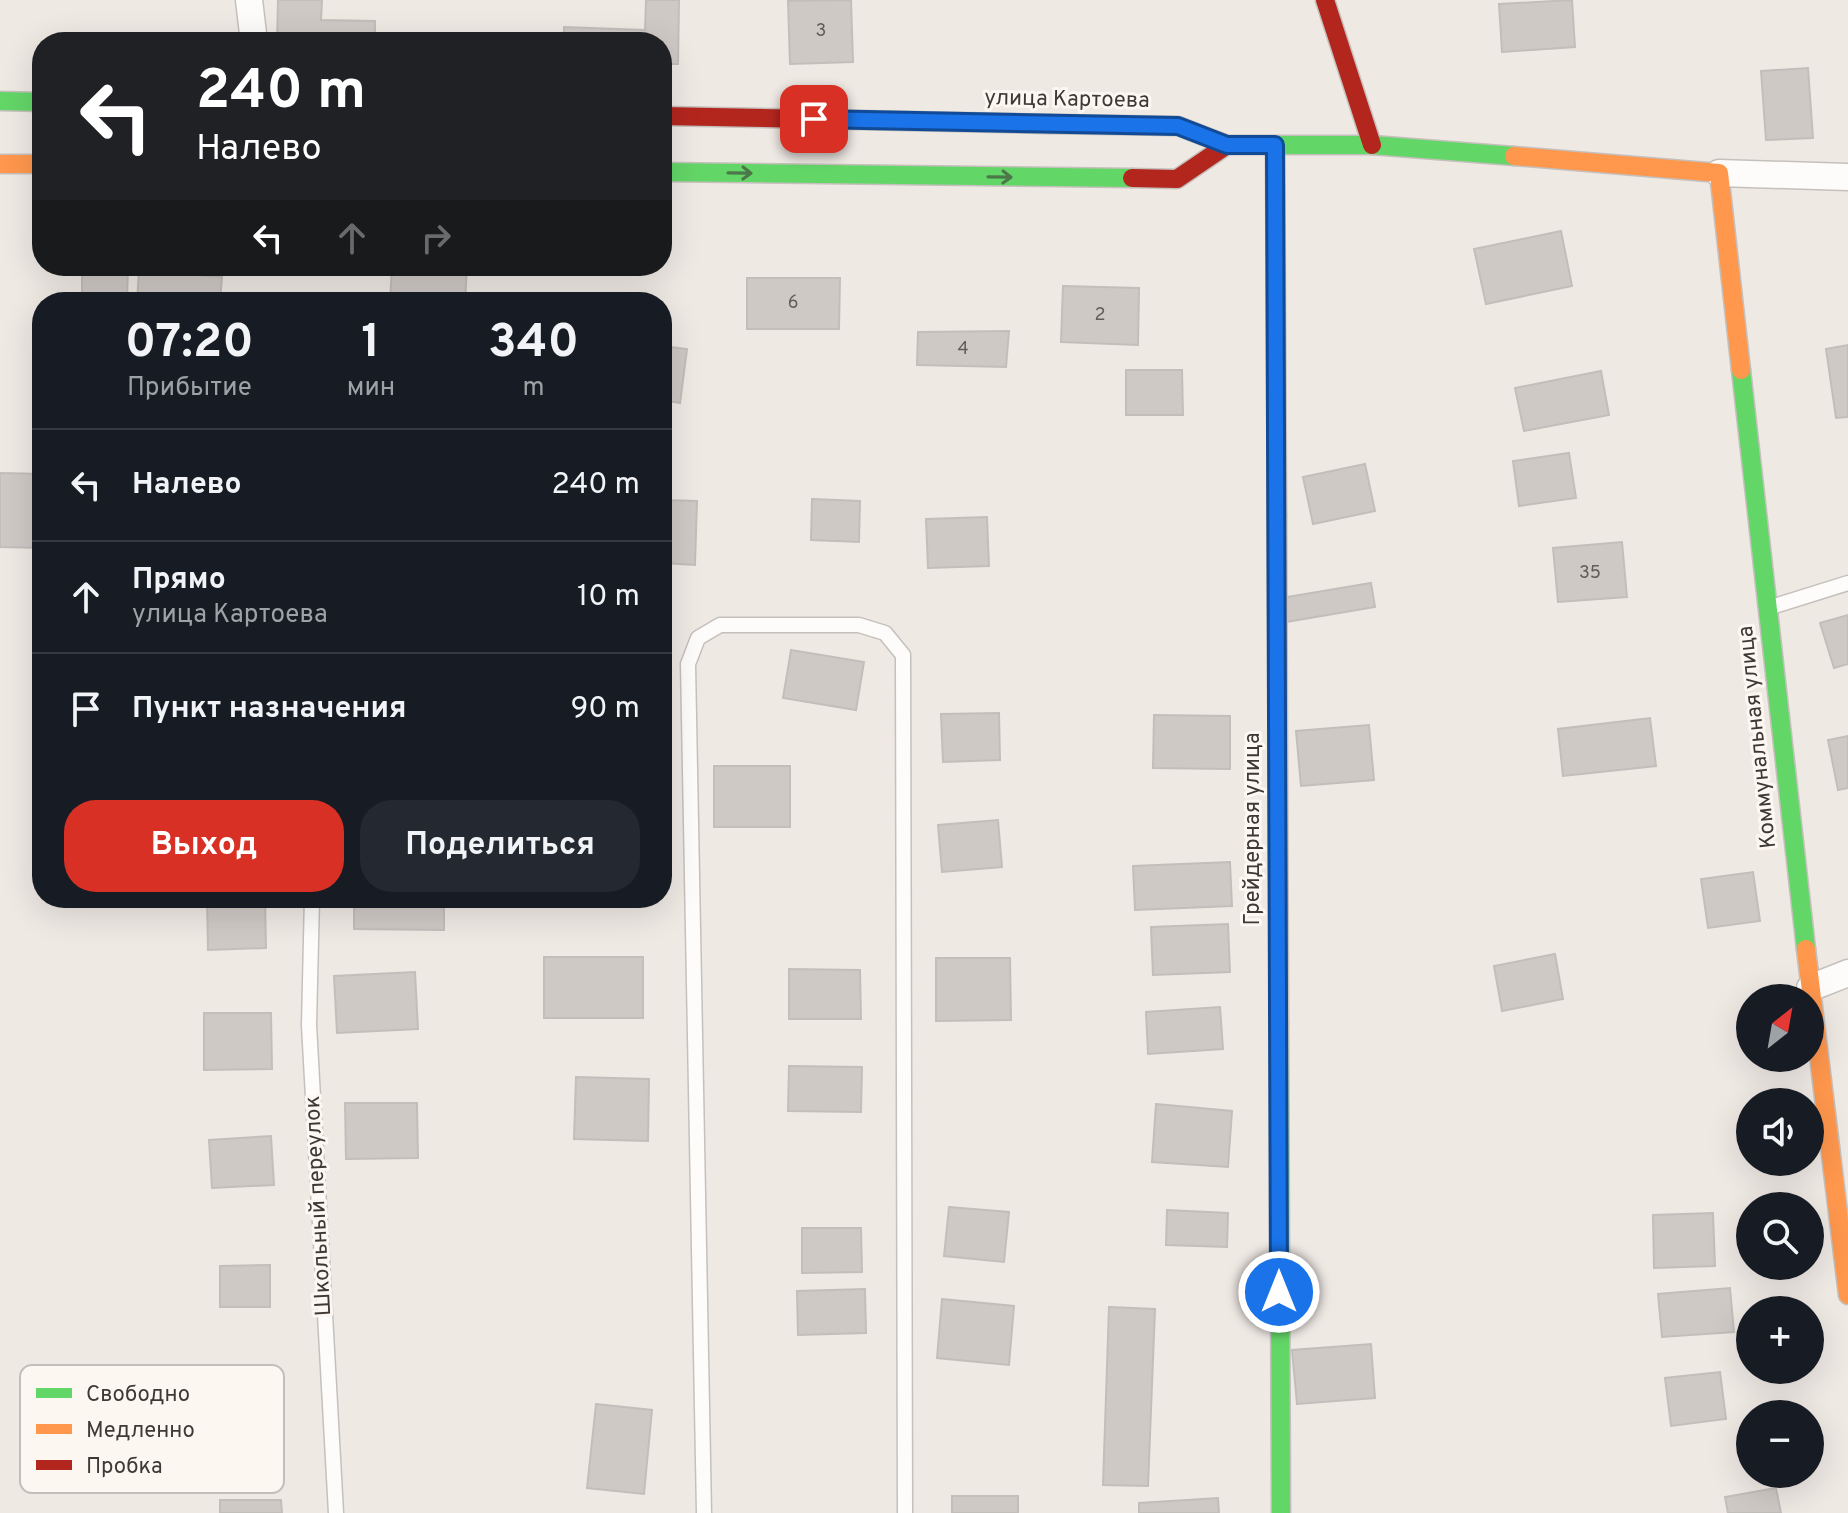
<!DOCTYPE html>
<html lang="ru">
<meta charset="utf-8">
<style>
body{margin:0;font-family:Overpass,sans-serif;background:#242831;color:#f1f3f6;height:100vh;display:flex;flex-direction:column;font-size:30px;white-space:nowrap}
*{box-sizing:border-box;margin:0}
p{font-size:26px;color:#9ea1a6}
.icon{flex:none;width:44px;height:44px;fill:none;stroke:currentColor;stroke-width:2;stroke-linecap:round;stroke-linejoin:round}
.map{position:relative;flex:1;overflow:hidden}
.sheet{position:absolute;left:32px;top:292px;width:640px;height:616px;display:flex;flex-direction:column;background:#171b24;border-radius:32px;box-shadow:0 8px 32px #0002}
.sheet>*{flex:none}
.top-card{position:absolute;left:32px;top:32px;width:640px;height:244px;border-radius:32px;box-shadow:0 8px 32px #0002;background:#202124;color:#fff;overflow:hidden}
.needle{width:52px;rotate:31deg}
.fabs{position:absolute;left:1736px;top:984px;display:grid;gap:16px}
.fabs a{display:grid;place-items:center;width:88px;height:88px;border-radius:50%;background:#171b24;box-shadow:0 8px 32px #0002;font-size:40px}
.pin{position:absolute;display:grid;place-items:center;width:68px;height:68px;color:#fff;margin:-34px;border-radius:16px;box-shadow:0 4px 12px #0006}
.me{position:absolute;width:88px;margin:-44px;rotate:0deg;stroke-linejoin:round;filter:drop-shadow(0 0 6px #0008)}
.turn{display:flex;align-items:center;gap:28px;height:168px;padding:0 32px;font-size:36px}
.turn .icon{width:104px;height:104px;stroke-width:2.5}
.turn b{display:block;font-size:56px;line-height:68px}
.lanes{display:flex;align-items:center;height:76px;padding:0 32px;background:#0003;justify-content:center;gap:40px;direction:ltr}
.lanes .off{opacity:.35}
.eta{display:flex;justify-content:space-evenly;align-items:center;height:136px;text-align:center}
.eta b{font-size:48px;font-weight:700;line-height:56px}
.button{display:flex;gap:16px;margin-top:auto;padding:16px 32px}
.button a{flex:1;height:92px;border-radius:32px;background:#d93025;color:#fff;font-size:32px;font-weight:700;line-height:92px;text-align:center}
.button a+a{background:#242831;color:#f1f3f6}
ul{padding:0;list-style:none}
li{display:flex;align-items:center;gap:24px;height:112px;padding:0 32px;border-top:2px solid #363941}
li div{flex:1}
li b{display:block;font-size:30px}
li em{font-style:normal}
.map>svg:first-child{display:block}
.building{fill:#cfc9c6;stroke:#c2beba;stroke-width:2}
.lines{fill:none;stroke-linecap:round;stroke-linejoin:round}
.lane-casing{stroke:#c5c0bc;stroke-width:17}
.street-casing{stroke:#c5c0bc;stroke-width:29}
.fast-casing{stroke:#c5c0bc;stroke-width:21}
.slow-casing{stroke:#c5c0bc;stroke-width:21}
.jam-casing{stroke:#c5c0bc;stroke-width:21}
.lane{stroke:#fdfcfb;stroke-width:14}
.street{stroke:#fdfcfb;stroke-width:26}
.fast{stroke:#63d668;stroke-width:18}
.slow{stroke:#ff974d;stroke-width:18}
.jam{stroke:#b3261e;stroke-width:18}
.oneway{stroke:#4c7849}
.route-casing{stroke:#114b97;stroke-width:20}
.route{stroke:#1a73e8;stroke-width:14}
.labels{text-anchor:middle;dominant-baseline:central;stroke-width:6;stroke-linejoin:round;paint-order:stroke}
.number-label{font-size:18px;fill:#625d59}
.street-label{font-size:22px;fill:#3d3935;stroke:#fdf7f1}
.key{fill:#fdf7f1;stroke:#c3beb9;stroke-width:2}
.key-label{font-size:22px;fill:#3d3935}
</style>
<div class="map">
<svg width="1848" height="1513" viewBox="0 0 1848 1513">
<rect width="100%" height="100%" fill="#efe9e4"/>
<path class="building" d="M278 0H322L321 20 375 21V42H277Z
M646 0H679L678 64H662V42H564V27L645 30Z
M851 0 853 62 790 64 788 1Z
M1572 0 1575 47 1502 52 1499 4Z
M1808 68 1813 138 1766 140 1761 71Z
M1561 231 1572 286 1486 304 1474 249Z
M82 266H128L127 302H82Z
M392 266H467L465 302H390Z
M139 270 222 277 220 302H137Z
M747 278H840L839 329H747Z
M1063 286 1139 288 1138 345 1061 342Z
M1009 331 1006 367 917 365 918 332Z
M1848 345V417L1836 418 1826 349Z
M662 346 687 349 680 403 662 400Z
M1126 370H1182L1183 415H1126Z
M1601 371 1609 415 1524 431 1515 388Z
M1569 453 1576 498 1519 506 1513 461Z
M1365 464 1375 511 1313 524 1303 477Z
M0 473 42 474V548L0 547Z
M812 499 860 501 859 542 811 540Z
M662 500 697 501 695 565 662 563Z
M987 517 989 566 928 568 926 519Z
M1622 542 1627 597 1558 602 1553 548Z
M1371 583 1375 607 1286 622 1281 598Z
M1848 615V664L1834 668 1820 623Z
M791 650 864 662 856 710 783 698Z
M999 713 1000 760 943 762 941 714Z
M1154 715 1230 716V769L1153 768Z
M1650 718 1656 766 1563 776 1558 729Z
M1369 725 1374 780 1301 786 1296 731Z
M1848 736V788L1838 790 1828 740Z
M714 766H790V827H714Z
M998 820 1002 867 942 872 938 825Z
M1230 862 1232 906 1135 910 1133 866Z
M1753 872 1760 921 1708 928 1701 879Z
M207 898H265L266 948 208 950Z
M354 898H444V930L354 929Z
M1228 924 1230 972 1153 975 1151 927Z
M1555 954 1563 999 1502 1011 1494 966Z
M544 957H643V1018H544Z
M936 958H1010L1011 1020 936 1021Z
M789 969 860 970 861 1019H789Z
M415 972 418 1029 337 1033 334 976Z
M1220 1007 1223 1049 1148 1054 1146 1012Z
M204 1013H271L272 1069 204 1070Z
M789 1066 862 1067 861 1112 788 1111Z
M576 1077 649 1079 648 1141 574 1139Z
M345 1103H417L418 1158 346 1159Z
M1156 1104 1232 1111 1228 1167 1152 1162Z
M271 1136 274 1185 212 1188 209 1140Z
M949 1207 1009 1212 1004 1262 944 1256Z
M1167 1210 1228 1213 1227 1247 1166 1245Z
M1713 1213 1715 1266 1654 1268 1653 1215Z
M802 1228H861L862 1272 802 1273Z
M270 1265V1307H220V1266Z
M1730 1288 1734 1332 1662 1337 1658 1294Z
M865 1289 866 1333 798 1335 797 1291Z
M942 1299 1014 1306 1009 1365 937 1358Z
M1109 1307 1155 1309 1148 1486 1103 1485Z
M1371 1344 1375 1398 1297 1404 1292 1350Z
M1720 1372 1726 1419 1671 1426 1665 1378Z
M596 1404 652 1410 644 1494 587 1488Z
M1776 1488 1781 1513H1728L1725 1497Z
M952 1496H1018V1513H952Z
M1218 1498 1219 1513H1139V1503Z
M220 1500H281L282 1513H220Z"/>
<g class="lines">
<defs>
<path id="lane" d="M1768 608 1848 583
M312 898 309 1025 336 1513
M704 1513 688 664 698 638 720 625H859L885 633 903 655 905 1513"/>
<path id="street" d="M249 0 254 42
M1719 173 1848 177
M1810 988 1848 973"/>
<path id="fast" d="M0 101 42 102
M1049 124 1178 126 1227 145H1372L1514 156
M1275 145 1277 515
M662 172 1132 178
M1741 370 1806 949
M1279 1024 1281 1513"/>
<path id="slow" d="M1514 156 1719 173 1741 370
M0 164H42
M1277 515 1279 1024
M1806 949 1848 1295"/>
<path id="jam" d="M1325 0 1372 145
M662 116 1049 124
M1132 178 1177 179 1227 145"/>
</defs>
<use href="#lane" class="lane-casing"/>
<use href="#street" class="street-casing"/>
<use href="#fast" class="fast-casing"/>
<use href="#slow" class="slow-casing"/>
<use href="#jam" class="jam-casing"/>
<use href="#lane" class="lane"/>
<use href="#street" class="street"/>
<use href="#fast" class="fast"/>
<use href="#slow" class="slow"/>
<use href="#jam" class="jam"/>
</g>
<defs><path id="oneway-shaft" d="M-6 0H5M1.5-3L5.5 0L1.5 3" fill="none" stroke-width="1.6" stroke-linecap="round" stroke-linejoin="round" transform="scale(2)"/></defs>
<g class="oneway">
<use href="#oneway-shaft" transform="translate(740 173) rotate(1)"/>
<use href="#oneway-shaft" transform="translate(1000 177) rotate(1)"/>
</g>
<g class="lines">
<defs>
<path id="route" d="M814 119 1178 126 1227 145H1275L1279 1292"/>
</defs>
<use href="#route" class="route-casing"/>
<use href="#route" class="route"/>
</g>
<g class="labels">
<g class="number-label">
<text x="821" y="31">3</text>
<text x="793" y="303">6</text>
<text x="1100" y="315">2</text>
<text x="963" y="349">4</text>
<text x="1590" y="573">35</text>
</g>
<g class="street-label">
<text transform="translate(1067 100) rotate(1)">улица Картоева</text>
<text transform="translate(1758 737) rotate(-96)">Коммунальная улица</text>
<text transform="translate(1253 829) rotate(-90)">Грейдерная улица</text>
<text transform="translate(319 1206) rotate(-93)">Школьный переулок</text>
</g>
</g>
<rect x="20" y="1365" width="264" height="128" rx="12" class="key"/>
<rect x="36" y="1388" width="36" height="10" fill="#63d668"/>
<rect x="36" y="1424" width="36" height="10" fill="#ff974d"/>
<rect x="36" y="1460" width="36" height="10" fill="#b3261e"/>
<g class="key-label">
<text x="86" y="1401">Свободно</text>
<text x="86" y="1437">Медленно</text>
<text x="86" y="1473">Пробка</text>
</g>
</svg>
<div class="fabs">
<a><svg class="needle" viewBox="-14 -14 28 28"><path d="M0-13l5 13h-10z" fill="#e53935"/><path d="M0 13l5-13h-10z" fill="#9ea1a6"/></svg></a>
<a><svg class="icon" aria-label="sound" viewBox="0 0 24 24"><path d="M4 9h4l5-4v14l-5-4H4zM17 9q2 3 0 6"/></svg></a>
<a><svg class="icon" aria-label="search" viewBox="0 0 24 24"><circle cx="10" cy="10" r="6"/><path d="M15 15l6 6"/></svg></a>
<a>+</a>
<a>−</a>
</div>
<div class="pin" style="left:814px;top:119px;background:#d93025"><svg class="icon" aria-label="arrive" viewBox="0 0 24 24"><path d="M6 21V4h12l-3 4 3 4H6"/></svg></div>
<svg class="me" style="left:1279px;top:1292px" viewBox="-20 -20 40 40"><circle r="17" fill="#1a73e8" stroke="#fff" stroke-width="3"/><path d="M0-11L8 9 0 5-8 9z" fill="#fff"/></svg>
<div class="top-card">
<div class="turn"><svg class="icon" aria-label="left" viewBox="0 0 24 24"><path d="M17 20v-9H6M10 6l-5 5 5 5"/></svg><div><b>240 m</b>Налево</div></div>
<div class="lanes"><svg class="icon" aria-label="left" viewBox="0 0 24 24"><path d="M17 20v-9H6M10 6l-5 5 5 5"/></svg><svg class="icon off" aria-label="ahead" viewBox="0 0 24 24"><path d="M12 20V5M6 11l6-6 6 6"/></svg><svg class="icon off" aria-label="right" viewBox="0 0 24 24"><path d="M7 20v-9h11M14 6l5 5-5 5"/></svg></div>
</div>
<section class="sheet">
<div class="eta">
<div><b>07:20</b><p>Прибытие</p></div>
<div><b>1</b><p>мин</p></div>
<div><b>340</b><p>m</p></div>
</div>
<ul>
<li><svg class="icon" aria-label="left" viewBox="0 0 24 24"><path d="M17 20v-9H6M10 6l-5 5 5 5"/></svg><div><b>Налево</b></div><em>240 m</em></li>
<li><svg class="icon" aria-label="ahead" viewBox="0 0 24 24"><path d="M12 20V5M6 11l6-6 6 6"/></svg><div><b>Прямо</b><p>улица Картоева</p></div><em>10 m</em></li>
<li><svg class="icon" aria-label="arrive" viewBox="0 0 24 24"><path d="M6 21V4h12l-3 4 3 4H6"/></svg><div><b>Пункт назначения</b></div><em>90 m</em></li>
</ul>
<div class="button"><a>Выход</a><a>Поделиться</a></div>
</section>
</div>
